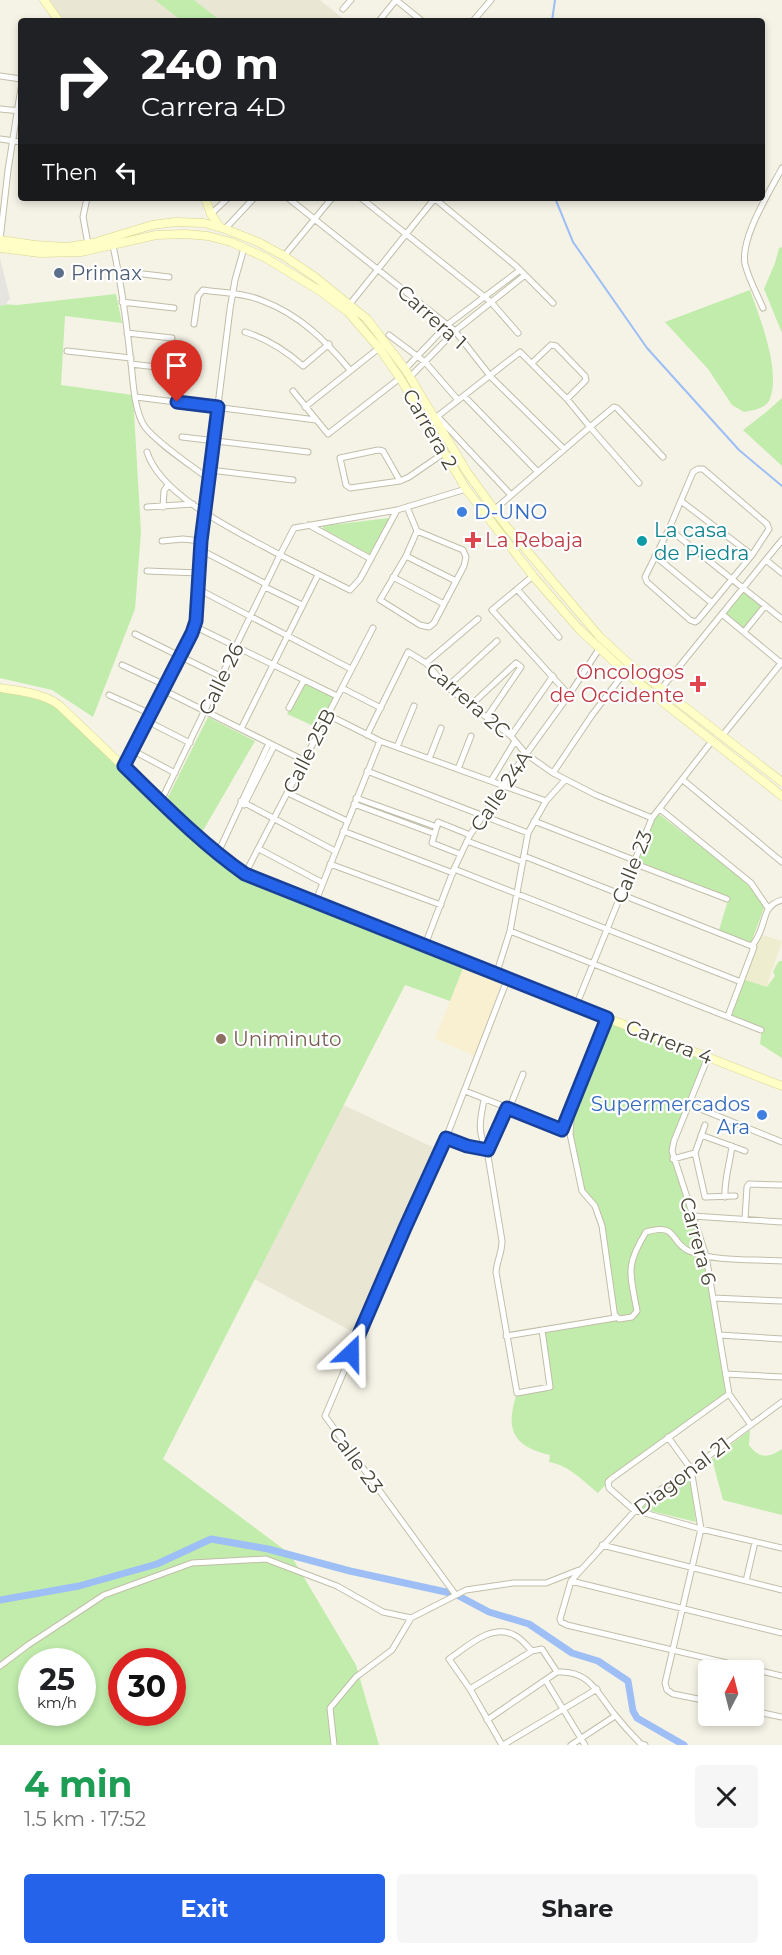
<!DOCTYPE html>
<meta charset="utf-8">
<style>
body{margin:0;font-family:Montserrat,sans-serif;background:#f6f6f6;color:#202124;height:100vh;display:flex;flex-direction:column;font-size:22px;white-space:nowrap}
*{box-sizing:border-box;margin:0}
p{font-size:20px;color:#757577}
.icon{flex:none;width:33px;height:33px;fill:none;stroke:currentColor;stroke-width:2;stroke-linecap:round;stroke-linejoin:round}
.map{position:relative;height:1745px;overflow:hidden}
.sheet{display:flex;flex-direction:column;background:#fff;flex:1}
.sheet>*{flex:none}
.hud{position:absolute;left:18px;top:18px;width:747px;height:183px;border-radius:6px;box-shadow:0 3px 9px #0003;background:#202124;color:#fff;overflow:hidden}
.needle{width:39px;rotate:7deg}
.controls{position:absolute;left:698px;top:1660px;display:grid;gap:12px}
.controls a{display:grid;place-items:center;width:66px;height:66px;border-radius:6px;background:#fff;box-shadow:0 3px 9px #0003;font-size:30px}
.speed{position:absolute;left:18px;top:1648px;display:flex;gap:12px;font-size:30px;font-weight:700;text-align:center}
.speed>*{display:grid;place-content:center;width:78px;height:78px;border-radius:50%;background:#fff;box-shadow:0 3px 9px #0003;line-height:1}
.speed small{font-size:15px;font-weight:400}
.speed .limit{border:9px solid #d22;background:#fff;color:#111}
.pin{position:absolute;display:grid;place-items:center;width:51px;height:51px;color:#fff;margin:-62px -26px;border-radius:50% 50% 50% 0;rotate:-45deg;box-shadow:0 0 6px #0007}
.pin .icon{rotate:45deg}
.me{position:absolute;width:66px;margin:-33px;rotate:23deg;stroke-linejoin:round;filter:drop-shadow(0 0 4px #0008)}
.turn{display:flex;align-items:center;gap:21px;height:126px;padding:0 24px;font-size:27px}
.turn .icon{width:78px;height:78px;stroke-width:2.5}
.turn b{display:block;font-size:42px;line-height:51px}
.then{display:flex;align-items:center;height:57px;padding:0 24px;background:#0003;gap:12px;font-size:22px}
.round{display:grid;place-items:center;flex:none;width:63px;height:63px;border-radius:6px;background:#f6f6f6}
.summary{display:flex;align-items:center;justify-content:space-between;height:102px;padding:0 24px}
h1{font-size:36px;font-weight:700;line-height:45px;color:#1e9e55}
.cta{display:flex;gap:12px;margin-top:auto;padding:12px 24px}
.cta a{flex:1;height:69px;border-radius:6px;background:#2563eb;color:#fff;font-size:24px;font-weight:700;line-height:69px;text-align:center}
.cta a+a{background:#f6f6f6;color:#202124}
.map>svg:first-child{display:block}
.residential{fill:#e9e7d4}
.commercial{fill:#f8f0d0}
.education{fill:#efedcf}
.green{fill:#c1ecac;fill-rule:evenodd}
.parking{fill:#e5e4df}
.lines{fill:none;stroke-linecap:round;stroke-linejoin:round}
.stream{stroke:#9ebef6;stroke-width:2}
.canal{stroke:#9ebef6;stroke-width:7}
.street-casing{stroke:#c1bea8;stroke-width:7}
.secondary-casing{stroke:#d8d593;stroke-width:9}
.street{stroke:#fff;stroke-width:5}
.secondary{stroke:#fffec6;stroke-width:8}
.route-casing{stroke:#184099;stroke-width:15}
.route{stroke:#2563eb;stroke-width:10}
.service-dot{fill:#5c6f8a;stroke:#fff;stroke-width:2}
.shop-dot{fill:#3f7fe0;stroke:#fff;stroke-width:2}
.health-dot{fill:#e0444e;stroke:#fff;stroke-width:2}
.culture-dot{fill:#0f9aa8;stroke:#fff;stroke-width:2}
.education-dot{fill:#8d6e63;stroke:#fff;stroke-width:2}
.labels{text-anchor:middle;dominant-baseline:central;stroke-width:4.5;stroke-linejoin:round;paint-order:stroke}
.service-label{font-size:20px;fill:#4e5e75;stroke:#fff;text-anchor:start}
.street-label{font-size:20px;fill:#484535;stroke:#fff}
.shop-label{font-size:20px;fill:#366cbe;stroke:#fff;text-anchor:start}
.culture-label{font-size:20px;fill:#0d838f;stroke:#fff;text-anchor:start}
.health-label{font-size:20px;fill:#be3a42;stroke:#fff;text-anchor:start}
.education-label{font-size:20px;fill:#785e54;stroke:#fff;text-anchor:start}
</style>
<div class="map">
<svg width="782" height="1745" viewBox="0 0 782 1745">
<rect width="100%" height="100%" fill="#f5f3e6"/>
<path class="residential" d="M44 0H320L346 21H59Z
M337 1102 439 1150 353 1332 252 1278Z"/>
<path class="commercial" d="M465 963 503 978 475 1056 435 1039Z"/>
<path class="education" d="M760 934 782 941 767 985 775 976 773 972 775 966 779 961H782V1058L760 1044 762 1028 729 1015 745 980Z"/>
<path class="green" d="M155 0H194L221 21H182Z
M782 247V333L764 289 775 263 779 248Z
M750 290C760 318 782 373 769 401 764 409 752 410 744 412L732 405 708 369 665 322Z
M116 294 122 323 65 316 61 385 133 395 141 532 135 609 93 717 52 690 0 678V304L17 305Z
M782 398V466L743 430 765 413Z
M389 518 371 555 323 529V526Z
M744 592 764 608 745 630 726 613Z
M304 681 334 697 318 728 287 714Z
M0 690 59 705 197 837 245 874 422 951 425 947 465 963 450 1001 405 985 163 1459 290 1554 356 1665 379 1745H0ZM32 1662H82V1713H32ZM122 1662H172V1713H122Z
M208 717 255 741 201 834 166 801Z
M659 814 737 875 756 893 764 908 751 943 719 930 729 897 637 861 650 826Z
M779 961H782V1058L760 1044 762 1028 729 1015 745 980 767 987 775 976 773 972Z
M607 1018 708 1057 672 1151 706 1256 729 1394 608 1482 598 1493C583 1481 569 1465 549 1462L550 1455C512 1446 505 1429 517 1393L550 1387 542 1330 615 1318 606 1256 595 1206 587 1198 570 1134 572 1106Z
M750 1430 749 1445C759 1459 769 1458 782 1449V1515L723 1500 712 1459Z
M689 1472 696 1522 639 1508Z"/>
<path class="parking" d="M0 258 10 299 5 305 0 306Z"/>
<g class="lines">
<path class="stream" d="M552 21 555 0
M555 198 573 242 647 348 739 450 782 486"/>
<path class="canal" d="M0 1600 79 1586 157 1564 211 1539 268 1549 350 1571 455 1594 489 1612 529 1624 572 1653 598 1661 628 1681 633 1711 637 1718 684 1745"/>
<defs>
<path id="street" d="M343 9 351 0
M379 21 396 0 422 21
M473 21 491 0
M0 76 21 79
M0 109 21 111
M0 139 21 142
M87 198 83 217 88 244
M288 198 455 331 491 377 564 449
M361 198 491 302 518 333
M434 198 516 266 553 303
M211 214 228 198
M225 229 254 198
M0 240 8 170 21 88
M113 246C121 282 126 319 130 355 133 375 133 410 145 427 157 443 192 466 209 479
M284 256 332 198
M117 271 169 277
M122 302 174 308
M350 304 435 198
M763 308C757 294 749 280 745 264 740 238 770 191 782 168
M194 324 198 296 203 290C222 293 245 293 263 301 300 315 326 341 350 370
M245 332C268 339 285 350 303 366L329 344
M127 333 172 338
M389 335 425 362 458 400
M67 351 131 358
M532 363 551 345 556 346 585 376 586 380 567 399
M131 364 191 371
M405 369 447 325 520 270
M410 377 455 331 525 275
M293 391 328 434 400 378
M464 396 538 472
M136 397 316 420
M305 407 379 348
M437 416 511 495
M434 419 520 352 567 399 590 427 494 510
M182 437 308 452
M147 452C161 497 240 533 280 555L161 801
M698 469H703L767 524 769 529 752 555 698 620 695 622 690 620 647 582 645 577 669 529 693 472Z
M210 470 293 480
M400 481 383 451 378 450 340 458 346 485 350 488 400 481 409 477 444 453
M639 483 590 427 614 407 617 408 663 457
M681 501 752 555
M147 507 193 504
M163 507 164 491 168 485
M407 507 417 531 406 556 380 600 420 625 429 627 434 623 464 566 466 557 463 550 417 531
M397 510 360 579 350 590 280 555 294 528 397 510 466 489
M309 525 371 559
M669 529 782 619
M162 541 183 539 201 541
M201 550 266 584
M406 556 456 581
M655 556 712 603
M766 560 782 573
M147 571 199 573
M533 576 492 610 569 695
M393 577 444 604
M265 587 302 605
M198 589 351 669
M517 589 559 637
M722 614 781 663
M194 626 337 696
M744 632 765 606
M135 634 222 677
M426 663 478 619
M122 665 165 685
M447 687 497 641
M342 688 381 708
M661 689 782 540
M163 690 305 761
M109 695 151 714
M470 706 516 663 521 667 487 717
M289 708 304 680
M328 715 380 741 546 801
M147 721 190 743
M241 729 318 575
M367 735 408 652 426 663 447 687 511 736 526 754 553 773 596 795 652 818
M511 736 553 676
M722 736 782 662
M397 747 414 706
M132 750 175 773
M429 759 441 728
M124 766 192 633 196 621 201 541 230 309 235 280 244 248
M458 769 471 736
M367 771 528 833
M553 773 592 715 625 672
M683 780 782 862
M491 781 515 741
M288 793 347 821
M356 798 437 827
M241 801 335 851
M354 804 435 834
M244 805 274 746
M660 809 751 883 768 908
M534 821 634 860
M343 831 453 873
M467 841 523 862
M259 849 323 883
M460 854 432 843 438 822 470 835
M217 855 269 743
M524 856 754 947 728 1016
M633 863 727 899
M330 864 441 905
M454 869 741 982
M245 874 373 628
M315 903 380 741
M510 931 761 1030
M425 945 454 869 470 835 503 786 569 695 599 649
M752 946C755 942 758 937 760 932 766 918 764 905 782 900
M496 975 510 931 528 833 546 801 565 780
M576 1006 652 818 712 741
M708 1057 674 1141 672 1151 706 1256 729 1394 751 1425
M465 1091 564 1130
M484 1100C480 1120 477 1132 487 1150L502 1241C502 1253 497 1260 496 1272L517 1393 550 1387 542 1330
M688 1104 782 1142
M509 1109 523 1074
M705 1125 695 1153 705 1197 735 1196
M562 1130 607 1018
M701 1135 745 1151
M446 1138 467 1146 487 1150
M487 1150 507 1108
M673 1159 695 1153
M725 1197C724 1180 730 1163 732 1146
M693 1216 782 1222
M745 1219 747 1187 749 1184 782 1185
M713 1298 782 1301
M615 1315 619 1319 632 1317 637 1311C630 1273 625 1266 646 1232 678 1222 670 1243 689 1251 715 1262 754 1259 782 1261
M719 1335 782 1339
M506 1336 615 1318 602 1226 595 1206 582 1191 570 1134 572 1106
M726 1374 782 1377
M729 1394 611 1479 608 1482 609 1488 634 1510 701 1529 782 1548
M782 1402 691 1469 644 1501 571 1581 560 1619 561 1622 567 1625 782 1676
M668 1437 691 1469 701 1529 665 1683 667 1690 673 1694 708 1701
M602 1545 782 1590
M571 1581 782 1633
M746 1581 755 1542
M455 1594 325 1416 405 1228 446 1138 507 980
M0 1666 28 1645 104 1595 192 1563 266 1559 337 1586 383 1612 411 1618
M546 1681 585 1745
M470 1689 532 1651 542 1649 557 1672
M753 1711 782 1717
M487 1720 557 1672C590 1670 597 1693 615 1715 623 1725 632 1735 641 1744L645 1745
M334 1745 330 1708 356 1677 392 1650 411 1618 466 1590 513 1583H546L579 1570
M502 1745 470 1689 449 1659C467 1647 491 1623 514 1635 521 1638 527 1646 532 1651
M503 1745 597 1689
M571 1745 615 1716"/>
<path id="secondary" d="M44 0 59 21
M205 198 211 214 220 227
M0 240 35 245 67 247 93 243 152 225 176 222 204 223 225 229 258 242 284 256 315 277 367 319 405 369 467 472 506 526 599 636 628 663 782 782
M0 248 40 253 81 252 156 235 185 234 208 236 231 242 266 258 320 291 348 312 379 348 400 378 466 489 533 576 579 629 625 672 782 796
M0 688C20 691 42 693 59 705L197 837 217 855 245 874 496 975 782 1086"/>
</defs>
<use href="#street" class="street-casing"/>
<use href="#secondary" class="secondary-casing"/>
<use href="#street" class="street"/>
<use href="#secondary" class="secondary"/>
</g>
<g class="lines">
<defs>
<path id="route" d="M177 402 218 407 201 541 196 621 192 633 124 766C163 804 201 843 245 874L607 1018 562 1130 507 1108 488 1150 467 1146 446 1138 405 1228 351 1353"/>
</defs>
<use href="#route" class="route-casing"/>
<use href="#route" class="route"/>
</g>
<circle class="service-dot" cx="59" cy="273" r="6"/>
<g class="shop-dot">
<circle cx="462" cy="512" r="6"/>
<circle cx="762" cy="1115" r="6"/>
</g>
<g class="health-dot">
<path d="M470 531h6v6h6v6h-6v6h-6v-6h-6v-6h6z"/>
<path d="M695 675h6v6h6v6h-6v6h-6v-6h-6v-6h6z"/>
</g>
<circle class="culture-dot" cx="642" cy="541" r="6"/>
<circle class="education-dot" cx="221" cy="1039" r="6"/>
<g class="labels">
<g class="service-label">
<text x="71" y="273">Primax</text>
</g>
<g class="street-label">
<text transform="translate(432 317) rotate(42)">Carrera 1</text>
<text transform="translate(430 429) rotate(60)">Carrera 2</text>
<text transform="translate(221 679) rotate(-64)">Calle 26</text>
<text transform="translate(468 700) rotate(41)">Carrera 2C</text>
<text transform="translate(309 751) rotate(-63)">Calle 25B</text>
<text transform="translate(501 791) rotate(-56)">Calle 24A</text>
<text transform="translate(632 867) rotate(-68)">Calle 23</text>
<text transform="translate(669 1042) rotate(21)">Carrera 4</text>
<text transform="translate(698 1241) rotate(75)">Carrera 6</text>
<text transform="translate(356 1460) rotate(54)">Calle 23</text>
<text transform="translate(682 1476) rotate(-37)">Diagonal 21</text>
</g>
<g class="shop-label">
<text x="474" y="512">D-UNO</text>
<text x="750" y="1104" text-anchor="end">Supermercados<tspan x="750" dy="23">Ara</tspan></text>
</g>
<g class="culture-label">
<text x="654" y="530">La casa<tspan x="654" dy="23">de Piedra</tspan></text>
</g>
<g class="health-label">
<text x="485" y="540">La Rebaja</text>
<text x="684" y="672" text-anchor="end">Oncologos<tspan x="684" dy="23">de Occidente</tspan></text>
</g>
<g class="education-label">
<text x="233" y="1039">Uniminuto</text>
</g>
</g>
</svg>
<div class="controls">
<a><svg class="needle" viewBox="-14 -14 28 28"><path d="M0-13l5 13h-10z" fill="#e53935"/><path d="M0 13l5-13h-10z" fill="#757577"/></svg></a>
</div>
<div class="speed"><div>25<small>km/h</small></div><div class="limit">30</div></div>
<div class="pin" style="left:177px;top:402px;background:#d93025"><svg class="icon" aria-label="arrive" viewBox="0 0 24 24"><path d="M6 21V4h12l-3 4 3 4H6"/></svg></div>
<svg class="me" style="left:351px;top:1353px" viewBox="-20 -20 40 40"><path d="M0-17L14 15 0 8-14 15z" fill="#2563eb" stroke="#fff" stroke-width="4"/></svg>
<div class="hud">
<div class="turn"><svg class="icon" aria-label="right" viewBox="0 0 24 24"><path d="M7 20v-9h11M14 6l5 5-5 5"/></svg><div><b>240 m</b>Carrera 4D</div></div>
<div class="then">Then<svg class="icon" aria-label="left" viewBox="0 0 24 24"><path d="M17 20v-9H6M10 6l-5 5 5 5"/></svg></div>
</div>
</div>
<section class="sheet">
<div class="summary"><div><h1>4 min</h1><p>1.5 km · 17:52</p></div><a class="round"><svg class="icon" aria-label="close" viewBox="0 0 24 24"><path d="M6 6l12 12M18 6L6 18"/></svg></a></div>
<div class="cta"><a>Exit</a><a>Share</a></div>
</section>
